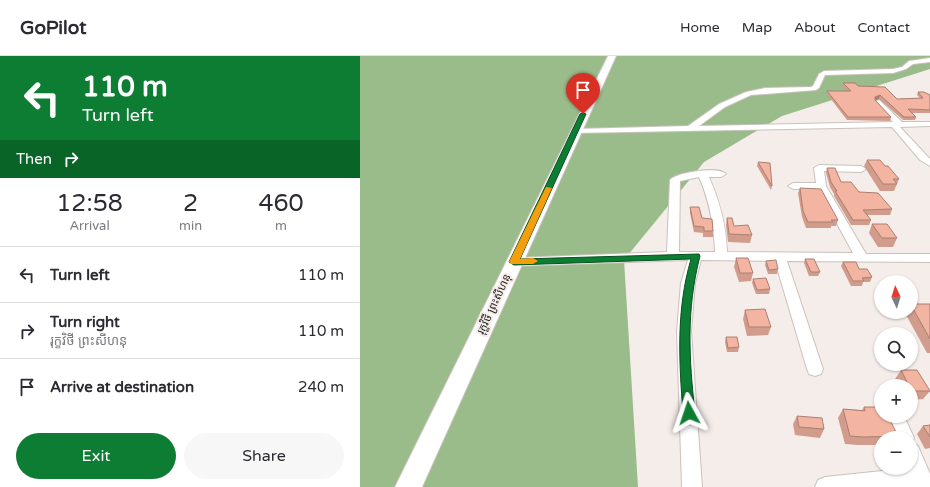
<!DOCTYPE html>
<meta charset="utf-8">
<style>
body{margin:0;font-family:"Varela Round","Noto Sans Khmer",sans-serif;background:#f7f7f7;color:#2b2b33;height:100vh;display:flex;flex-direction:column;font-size:15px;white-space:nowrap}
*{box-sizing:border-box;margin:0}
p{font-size:13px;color:#7c7c81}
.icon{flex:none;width:22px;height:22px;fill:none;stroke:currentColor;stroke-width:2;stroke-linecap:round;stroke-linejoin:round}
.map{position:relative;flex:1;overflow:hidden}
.drawer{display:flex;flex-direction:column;background:#fff;width:360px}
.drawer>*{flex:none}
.banner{background:#0c7d32;color:#fff;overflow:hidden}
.needle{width:26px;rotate:356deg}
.buttons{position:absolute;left:514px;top:219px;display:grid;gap:8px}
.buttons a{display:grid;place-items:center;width:44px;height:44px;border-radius:50%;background:#fff;box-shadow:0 1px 3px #0004;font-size:20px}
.pin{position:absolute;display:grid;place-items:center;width:34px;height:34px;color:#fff;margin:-41px -17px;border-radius:50% 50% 50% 0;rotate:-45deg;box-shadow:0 0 4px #0007}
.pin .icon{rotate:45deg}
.me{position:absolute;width:44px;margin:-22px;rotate:355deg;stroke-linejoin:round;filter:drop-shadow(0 0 3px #0008)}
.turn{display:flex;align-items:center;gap:14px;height:84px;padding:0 16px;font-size:18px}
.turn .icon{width:52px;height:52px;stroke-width:2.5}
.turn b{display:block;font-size:28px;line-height:34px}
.then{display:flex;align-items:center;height:38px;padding:0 16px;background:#0003;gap:8px;font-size:15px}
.eta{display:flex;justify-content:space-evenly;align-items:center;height:68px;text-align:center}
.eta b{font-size:24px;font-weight:600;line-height:28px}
.action{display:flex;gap:8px;margin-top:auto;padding:8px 16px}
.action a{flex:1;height:46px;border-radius:24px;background:#0c7d32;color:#fff;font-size:16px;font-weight:600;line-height:46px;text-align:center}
.action a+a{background:#f7f7f7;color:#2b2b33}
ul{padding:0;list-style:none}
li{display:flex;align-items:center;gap:12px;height:56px;padding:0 16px;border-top:1px solid #e1e1e2}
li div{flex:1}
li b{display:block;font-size:15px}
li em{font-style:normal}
header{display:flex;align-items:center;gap:24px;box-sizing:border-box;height:56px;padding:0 20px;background:#fff;border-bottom:1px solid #e1e1e2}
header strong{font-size:19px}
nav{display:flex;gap:22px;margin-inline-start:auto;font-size:14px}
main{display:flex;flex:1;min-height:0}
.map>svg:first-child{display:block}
.forest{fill:#9abb8a}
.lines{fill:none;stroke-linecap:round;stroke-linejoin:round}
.minor-casing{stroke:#c9c2bd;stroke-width:2}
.tertiary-casing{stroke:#c9c2bd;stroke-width:2}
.minor{fill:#fff;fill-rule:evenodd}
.tertiary{fill:#fff;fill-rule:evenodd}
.wall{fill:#d19c8b}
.shaded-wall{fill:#aa7f71}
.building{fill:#f3b5a2;stroke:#aa7f71}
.route{fill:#0c7d32;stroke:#085120}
.slow{fill:#f59e0b}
.labels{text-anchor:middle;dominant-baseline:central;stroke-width:4;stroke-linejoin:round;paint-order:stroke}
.street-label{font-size:11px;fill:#201e1c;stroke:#f5ede9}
</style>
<header>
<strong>GoPilot</strong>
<nav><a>Home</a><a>Map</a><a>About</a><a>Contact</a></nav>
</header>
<main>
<section class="drawer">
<div class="banner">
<div class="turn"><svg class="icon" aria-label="left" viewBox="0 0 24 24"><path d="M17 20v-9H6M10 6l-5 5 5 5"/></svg><div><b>110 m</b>Turn left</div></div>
<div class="then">Then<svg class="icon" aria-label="right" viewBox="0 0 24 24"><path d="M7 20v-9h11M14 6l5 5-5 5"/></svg></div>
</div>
<div class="eta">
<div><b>12:58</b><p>Arrival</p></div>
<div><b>2</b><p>min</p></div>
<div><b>460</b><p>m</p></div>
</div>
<ul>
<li><svg class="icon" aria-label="left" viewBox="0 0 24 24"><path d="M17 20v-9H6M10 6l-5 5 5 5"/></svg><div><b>Turn left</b></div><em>110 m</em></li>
<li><svg class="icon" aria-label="right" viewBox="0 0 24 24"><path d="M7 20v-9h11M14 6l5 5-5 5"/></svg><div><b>Turn right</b><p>រុក្ខវិថី ព្រះសីហនុ</p></div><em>110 m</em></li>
<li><svg class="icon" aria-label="arrive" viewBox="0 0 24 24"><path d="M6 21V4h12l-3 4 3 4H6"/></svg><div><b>Arrive at destination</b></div><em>240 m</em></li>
</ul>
<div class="action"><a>Exit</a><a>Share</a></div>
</section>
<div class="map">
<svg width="570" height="431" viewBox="0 0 570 431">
<rect width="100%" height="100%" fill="#f5ede9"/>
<path class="forest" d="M0 0H570V13L422 60 344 106 264 204 278 431H0Z"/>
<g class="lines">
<defs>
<path id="minor" d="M570 2V6L553 8 546 13 533 17 465 19 459 32 456 34 391 39 365 51 339 70 533 66 515 46 519 44 542 66H570V70L540 71 570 103V110L560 104 532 71 215 77 211 75 215 73 328 70 359 48 386 36 405 32 451 31 453 30 459 18 464 15 533 13 542 11 549 5Z
M459 109 501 110 506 113 501 116 464 115 466 130 506 198H570V206L427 205 463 313 461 318 455 320 449 318 447 313 415 205 341 204 335 227 331 275 342 431H322L317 275 321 227 328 204 154 210 150 209 148 206 150 203 154 202 307 196 310 124C317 116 359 110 366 118L361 121H349C360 146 366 169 367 196L493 197 458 133H433L428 130 433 127H456L454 112ZM339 121C350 146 354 170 355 196H319L320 125Z
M526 360H544L554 382 552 387 558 390 570 418V431H455L458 424 465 421 551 412V382H536Z"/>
<path id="tertiary" d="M248 0H256L62 431H35Z"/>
</defs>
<use href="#minor" class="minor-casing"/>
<use href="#tertiary" class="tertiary-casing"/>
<use href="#minor" class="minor"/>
<use href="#tertiary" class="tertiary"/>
</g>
<path class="wall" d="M483 27 498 30 537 43 560 42 557 39 558 36 570 39V57H552L556 61 555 64H543L519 43 515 44 531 61 530 65 487 64 467 38V35H487L482 30Z
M507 104 525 110 539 123 534 135H520L504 110Z
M398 106 412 130 411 134 397 110Z
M467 112 481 126 499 136 532 153 530 159H507L511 164 509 169H491L474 140V138L470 131 466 117Z
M440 132 478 164 476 170H471V172H446L442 161 438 137Z
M330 151 342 162 353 175V181H343V177L334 176 330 157Z
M367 162 374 170 392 179 390 187 368 186 366 169Z
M512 168 537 182 533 191H518L509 177Z
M376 202 393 217 391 225 379 226 374 211Z
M445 203 460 216 458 220H449L444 207Z
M406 205 418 213 417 218H408L405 209Z
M483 206 499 213 512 221 510 226H503L502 230H491L481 210Z
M393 223 410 233 409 238H396L392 227Z
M551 248H570V297H567L545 257 551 256Z
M385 254 411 271 408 279 387 280 383 263Z
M366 281 379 291 378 296H367L365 286Z
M541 314 570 335 563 343 551 344V330H539L535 323Z
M504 351 538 380 537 382H521V389H498L485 388 478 362 483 353 502 354Z
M437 360 464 373 460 382 435 379 433 368Z
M570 369V392L565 393 557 378 563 370Z"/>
<path class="shaded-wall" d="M520 39 519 43 514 45 515 41Z"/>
<path class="building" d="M483 27H495L498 30 525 31 537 43 563 42 558 36H564L570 39V54L548 53 556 61H544L520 39 515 41V44L531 61H488L467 35H491Z
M507 104H520L525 110H528L539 123H533L537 128H523Z
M398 106 410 107 412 130Z
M467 112H475L481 126H491L499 136 518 137 532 153 503 154 511 164H493L475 135H477L471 126Z
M440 132 461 133 478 164H471L473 166H448L443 155Z
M330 151H339L342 162 352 163 353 175H344V171L334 170Z
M367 162H372L374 170 388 169 392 179 369 178Z
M512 168H527L537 182H522Z
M376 202H388L393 217H380Z
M445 203H454L460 216H451Z
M416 204 418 213 409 214 406 205Z
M483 206H496L499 213H507L512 221 502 222 504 225H493Z
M406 222 410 233 397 234 393 223Z
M551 248H570V283L551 249Z
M405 253 411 271H389L385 254Z
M366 281H377L379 291 368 292Z
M541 314H557L570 335H552L551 333V330H549Z
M504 351H521V360H528L538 380 504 381 490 380 483 353 505 355Z
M437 360 462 362 464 373 439 371Z
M570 369V381L563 370Z"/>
<path class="route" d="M223 57 226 58 160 203 339 198 340 200C326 254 329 303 335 357L333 361 329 363 325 361 323 357C319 305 316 254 331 203L154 209 149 206 220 58Z"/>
<path class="slow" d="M186 131 192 132 160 203 173 202 178 205 173 208H151L149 206Z"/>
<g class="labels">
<g class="street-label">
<text transform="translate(134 248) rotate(-65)">រុក្ខវិថី ព្រះសីហនុ</text>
</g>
</g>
</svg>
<div class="buttons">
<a><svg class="needle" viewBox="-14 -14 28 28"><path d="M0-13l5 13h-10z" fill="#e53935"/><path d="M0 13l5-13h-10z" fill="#7c7c81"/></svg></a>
<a><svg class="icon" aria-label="search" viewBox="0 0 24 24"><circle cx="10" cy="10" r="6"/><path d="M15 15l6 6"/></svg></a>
<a>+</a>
<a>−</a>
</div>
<div class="pin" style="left:223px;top:58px;background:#d93025"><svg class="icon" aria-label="arrive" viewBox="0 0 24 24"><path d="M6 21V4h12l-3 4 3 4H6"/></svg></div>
<svg class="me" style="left:329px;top:357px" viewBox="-20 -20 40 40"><path d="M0-17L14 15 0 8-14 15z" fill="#0c7d32" stroke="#fff" stroke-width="4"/></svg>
</div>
</main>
